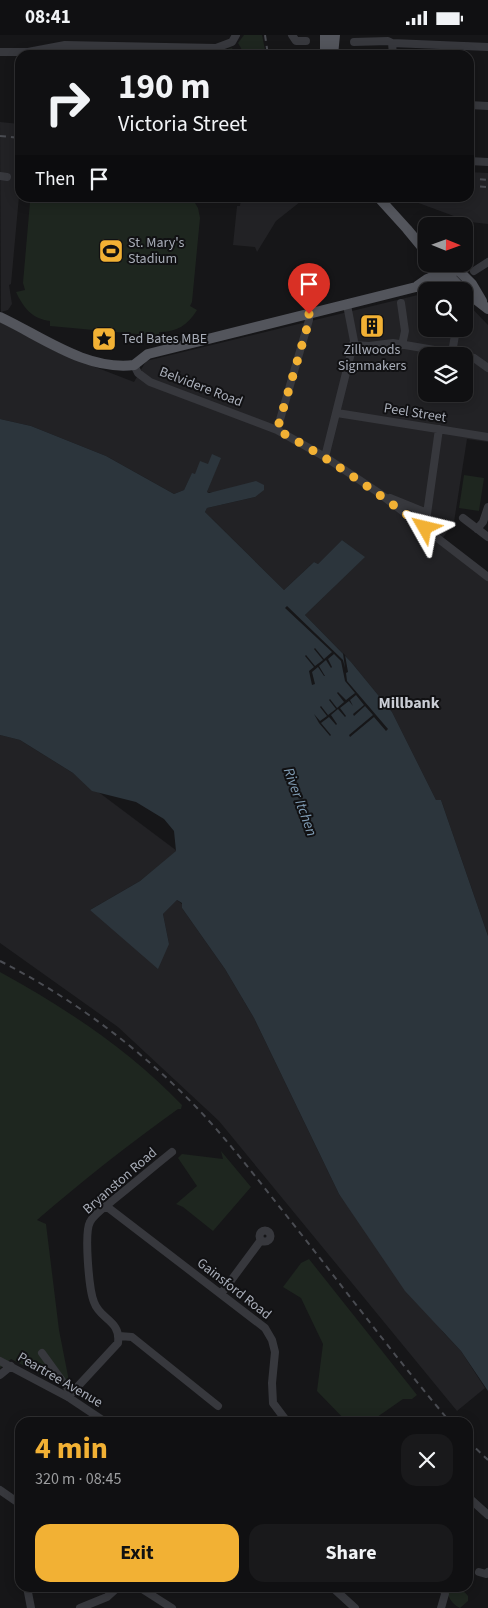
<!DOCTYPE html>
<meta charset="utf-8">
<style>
body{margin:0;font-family:"Source Sans 3",sans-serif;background:#19191b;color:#f1f3f6;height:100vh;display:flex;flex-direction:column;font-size:19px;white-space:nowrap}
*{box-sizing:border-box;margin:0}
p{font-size:16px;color:#9c9d9f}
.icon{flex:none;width:28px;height:28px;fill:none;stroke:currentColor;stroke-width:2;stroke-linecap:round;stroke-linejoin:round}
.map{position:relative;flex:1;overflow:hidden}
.panel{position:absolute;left:15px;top:1382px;width:458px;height:175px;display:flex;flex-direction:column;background:#101012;border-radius:15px;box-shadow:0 2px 12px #0003,0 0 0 1px #303032}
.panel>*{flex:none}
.guide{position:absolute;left:15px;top:15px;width:459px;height:152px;border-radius:15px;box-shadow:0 2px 12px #0003,0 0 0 1px #303032;background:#101012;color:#f1f3f6;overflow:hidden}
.needle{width:32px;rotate:91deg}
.fabs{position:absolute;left:418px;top:182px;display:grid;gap:10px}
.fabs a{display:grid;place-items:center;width:55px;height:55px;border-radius:10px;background:#101012;box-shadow:0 2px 12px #0003,0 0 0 1px #303032;font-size:25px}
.pin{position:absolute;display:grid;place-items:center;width:42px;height:42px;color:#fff;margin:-51px -21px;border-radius:50% 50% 50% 0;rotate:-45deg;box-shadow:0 0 5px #0007}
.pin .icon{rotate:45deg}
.me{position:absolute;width:55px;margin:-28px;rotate:307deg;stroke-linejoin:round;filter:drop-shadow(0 0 4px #0008)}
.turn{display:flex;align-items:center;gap:18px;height:105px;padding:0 20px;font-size:22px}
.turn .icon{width:65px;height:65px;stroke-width:2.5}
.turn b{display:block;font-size:35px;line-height:42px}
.then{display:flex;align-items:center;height:48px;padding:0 20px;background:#0003;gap:10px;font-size:19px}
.round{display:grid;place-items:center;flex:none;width:52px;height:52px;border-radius:15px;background:#19191b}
.head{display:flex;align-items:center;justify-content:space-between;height:85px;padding:0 20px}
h1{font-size:30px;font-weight:700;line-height:38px;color:#f2b134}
.action{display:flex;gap:10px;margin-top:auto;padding:10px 20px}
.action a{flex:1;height:58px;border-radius:15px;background:#f2b134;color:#111;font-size:20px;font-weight:700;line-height:58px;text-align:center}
.action a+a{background:#19191b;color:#f1f3f6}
.status{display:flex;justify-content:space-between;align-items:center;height:35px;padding:0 25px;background:#101012;direction:ltr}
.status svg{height:14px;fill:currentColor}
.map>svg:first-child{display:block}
.built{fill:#222225;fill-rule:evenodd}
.green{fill:#1e261f}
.water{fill:#2c353c}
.pier{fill:#161618}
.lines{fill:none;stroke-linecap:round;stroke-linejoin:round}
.minor{stroke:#37383d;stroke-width:8}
.major{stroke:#53555c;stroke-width:10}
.rail{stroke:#4a4c52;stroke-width:2;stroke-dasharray:6 5;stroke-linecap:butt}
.route{stroke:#f2b134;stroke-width:9;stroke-dasharray:0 16.2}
.labels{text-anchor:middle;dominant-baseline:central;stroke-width:4;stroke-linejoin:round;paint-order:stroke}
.poi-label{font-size:14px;fill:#a8adb8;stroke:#111113;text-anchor:start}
.street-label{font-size:14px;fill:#a8adb8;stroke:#111113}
.water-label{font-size:15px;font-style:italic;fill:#7f9bb3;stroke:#111113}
.quarter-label{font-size:16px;font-weight:bold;fill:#c9ccd4;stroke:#111113}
</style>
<div class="status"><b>08:41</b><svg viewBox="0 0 49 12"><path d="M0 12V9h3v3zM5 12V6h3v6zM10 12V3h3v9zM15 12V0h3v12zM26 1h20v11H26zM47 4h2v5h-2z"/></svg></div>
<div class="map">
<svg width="488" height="1573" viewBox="0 0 488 1573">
<rect width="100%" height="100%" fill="#161618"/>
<path class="built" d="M65 14 125 15V20H65Z
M0 87 20 89V150L11 249 9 250 12 269 8 275 1 277Z
M469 137 488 138V189L470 187 405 163 469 162Z
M241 163V162L305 163 276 186 257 217 255 212 233 210 237 171H240Z
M426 258V294H464V265L488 290V407L467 404 454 487 442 504 488 538V901L441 765H436L392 677 351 627 305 580 364 522 342 505 318 529 314 527 284 555 205 477 207 473 255 462 207 457 220 423 195 440 192 439 184 455 174 459 106 421 31 391 0 384V287L59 318 134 347 146 326ZM426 321H464V359H426Z
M0 700 20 705 73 738 177 816 140 846 90 875 169 909 163 879 177 865 182 869V873L225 934 254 983 339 1159 443 1297 461 1316 485 1353 457 1376 219 1086 118 992 0 908Z"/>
<path class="green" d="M244 0H262L266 20H245L238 8Z
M232 13 236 20H125V15L219 16Z
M32 163H192L198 173 200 183 192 267 190 271 197 275C188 290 177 297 159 297V301L50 291V286C32 284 23 272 16 257L25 255 23 248 30 167Z
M464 440 484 443 479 476 459 473Z
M0 937C67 974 128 1014 182 1070L181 1074H178C129 1109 82 1146 37 1185L46 1189 59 1295 69 1346 61 1350 11 1324 0 1333Z
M221 1116 251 1152 213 1196 183 1172 176 1169 197 1151 178 1123 182 1119 223 1124Z
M309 1224 417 1360 412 1364H403L370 1387H347L317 1356 323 1309 301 1263 283 1252 301 1228Z
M446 1553C456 1553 462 1553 468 1561V1566L460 1573C451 1569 448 1561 446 1553Z"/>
<path class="water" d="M0 384 31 391 106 421 174 459 184 455 192 438 195 439 200 426 208 429 212 419 221 423 207 457 209 458 256 446 264 450V455L255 462 207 473 205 477 284 555 314 527 318 529 342 505 365 522 305 580 351 627 392 677 436 765H441L488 901V1356L461 1316 405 1256 339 1159 254 983 225 934 182 873V868L177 865 163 879 169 909 158 934 90 875 140 846 176 816 174 796 164 784 136 767 92 756 73 738 20 705 0 700Z"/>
<path class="pier" d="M287 571 343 625 345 633 343 618 345 620 348 637 346 638 347 646 388 694 386 696 374 682 350 702 349 700 373 680 365 671 354 681 353 679 364 670 356 660 350 665 353 671 349 666 340 673 346 681 345 682 338 674 331 680 337 689 336 690 329 682 321 688 331 700 330 701 319 688 314 679 320 686 327 681 320 672 321 671 328 680 336 674 329 665 330 664 337 673 344 667 337 658 338 657 346 665 355 658 345 646 341 626 334 619 328 624 332 632 331 633 326 625 319 631 325 641H324L318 632 312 637 315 649 312 650 309 636 314 632 305 621 306 620 315 631 323 625 314 614 315 613 324 624 332 617 285 573Z"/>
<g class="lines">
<path class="minor" d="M292 0 296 6H306
M354 7 388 6 392 8 488 12
M392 8 393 20
M0 17H28L65 10 216 13 232 7 236 0
M469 70 488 71
M469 126 488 127
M0 141 7 142
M474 236 488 227
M401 268 405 296 402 310
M353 310 369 311 393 308 452 318 474 323 488 333
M452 318 456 294
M134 330 138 338 150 347 277 395 325 422 379 458 488 542
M337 378 488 402
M277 395 309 285V279
M325 422 354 306 347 270
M390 463 427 478
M463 483 488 502
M425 493 439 394
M477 494 483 487 488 472
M106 1171 265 1293 272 1305 275 1317 272 1348 273 1368 288 1388
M259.5 1201a5.5 5.5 0 1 1 11 0a5.5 5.5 0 1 1-11 0Z
M221 1259 261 1205
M119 1301 132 1302 218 1371
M42 1318 71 1358
M0 1326 68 1362 107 1388
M0 1340 11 1331
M68 1362 118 1308C121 1285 100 1285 94 1267 89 1255 84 1198 90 1187 94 1179 105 1172 112 1166 132 1150 152 1133 172 1117
M0 1455 20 1469
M468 1462 488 1480
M479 1537 486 1539 488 1537
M27 1552 31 1573
M139 1552 172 1573
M332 1552 355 1573
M80 1573 107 1562 118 1552
M441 1573 445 1559 443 1552"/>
<path class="major" d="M325 20V0
M333 20 335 0
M378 162 407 194 426 217
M438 229 461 253 488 274
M452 229 472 249 482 266
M417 251 427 244 451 234
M0 282C41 301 86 336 134 330L148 319 416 252C435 251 445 250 456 233"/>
<path class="rail" d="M265 0 268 20
M0 101 20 103
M469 143 488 145
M469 151 488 152
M0 926C74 964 142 1015 199 1075 230 1108 258 1145 286 1180 341 1249 394 1321 451 1388
M468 1406 488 1425"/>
</g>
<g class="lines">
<path class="route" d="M309 279V286L277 395C330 423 377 458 425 493"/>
</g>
<defs>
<symbol id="stadium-square" viewBox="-11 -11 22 22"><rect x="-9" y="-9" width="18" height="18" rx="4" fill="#f2b134" stroke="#111113"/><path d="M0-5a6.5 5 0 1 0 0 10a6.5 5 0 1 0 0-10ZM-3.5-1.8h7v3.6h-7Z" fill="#111"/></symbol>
<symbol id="building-square" viewBox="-11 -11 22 22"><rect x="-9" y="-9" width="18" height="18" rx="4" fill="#f2b134" stroke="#111113"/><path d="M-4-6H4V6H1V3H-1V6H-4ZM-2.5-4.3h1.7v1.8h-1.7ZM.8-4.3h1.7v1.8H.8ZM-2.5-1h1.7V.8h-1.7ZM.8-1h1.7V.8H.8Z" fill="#111"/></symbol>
<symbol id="sight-square" viewBox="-11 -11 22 22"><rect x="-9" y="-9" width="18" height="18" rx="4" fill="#f2b134" stroke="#111113"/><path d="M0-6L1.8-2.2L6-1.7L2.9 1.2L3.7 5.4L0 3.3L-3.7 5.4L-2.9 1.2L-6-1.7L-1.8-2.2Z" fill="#111"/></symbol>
</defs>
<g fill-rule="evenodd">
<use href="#stadium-square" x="97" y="202" width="28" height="28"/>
<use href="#building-square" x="358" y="277" width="28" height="28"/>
<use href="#sight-square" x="90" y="290" width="28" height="28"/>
</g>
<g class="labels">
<g class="poi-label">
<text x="128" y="208">St. Mary's<tspan x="128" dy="16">Stadium</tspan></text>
<text x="122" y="304">Ted Bates MBE</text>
<text x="372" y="315" text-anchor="middle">Zillwoods<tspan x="372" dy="16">Signmakers</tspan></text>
</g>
<g class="street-label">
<text transform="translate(201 352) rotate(21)">Belvidere Road</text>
<text transform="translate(415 378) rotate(9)">Peel Street</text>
<text transform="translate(120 1146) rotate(-41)">Bryanston Road</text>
<text transform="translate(234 1254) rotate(38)">Gainsford Road</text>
<text transform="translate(60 1345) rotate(30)">Peartree Avenue</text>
</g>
<g class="water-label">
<text transform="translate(300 767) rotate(70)">River Itchen</text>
</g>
<g class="quarter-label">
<text x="409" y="668">Millbank</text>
</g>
</g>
</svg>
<div class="fabs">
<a><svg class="needle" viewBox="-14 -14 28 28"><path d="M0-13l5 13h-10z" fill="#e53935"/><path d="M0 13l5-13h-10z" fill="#9c9d9f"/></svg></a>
<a><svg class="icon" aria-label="search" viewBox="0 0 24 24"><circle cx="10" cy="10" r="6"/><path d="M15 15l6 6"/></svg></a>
<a><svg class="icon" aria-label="layers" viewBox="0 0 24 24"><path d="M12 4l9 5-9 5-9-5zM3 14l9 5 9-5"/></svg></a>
</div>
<div class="pin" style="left:309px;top:279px;background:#d93025"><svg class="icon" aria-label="arrive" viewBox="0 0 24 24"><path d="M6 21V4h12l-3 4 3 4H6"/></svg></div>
<svg class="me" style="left:425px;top:493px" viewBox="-20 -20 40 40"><path d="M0-17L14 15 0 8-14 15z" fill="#f2b134" stroke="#fff" stroke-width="4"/></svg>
<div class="guide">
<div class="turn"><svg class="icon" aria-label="right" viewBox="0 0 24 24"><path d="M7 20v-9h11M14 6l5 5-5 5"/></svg><div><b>190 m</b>Victoria Street</div></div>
<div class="then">Then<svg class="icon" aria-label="arrive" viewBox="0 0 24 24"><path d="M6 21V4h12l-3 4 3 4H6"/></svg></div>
</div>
<section class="panel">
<div class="head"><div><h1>4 min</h1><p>320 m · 08:45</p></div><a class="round"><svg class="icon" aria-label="close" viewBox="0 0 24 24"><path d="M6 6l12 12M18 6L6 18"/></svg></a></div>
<div class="action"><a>Exit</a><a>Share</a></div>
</section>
</div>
